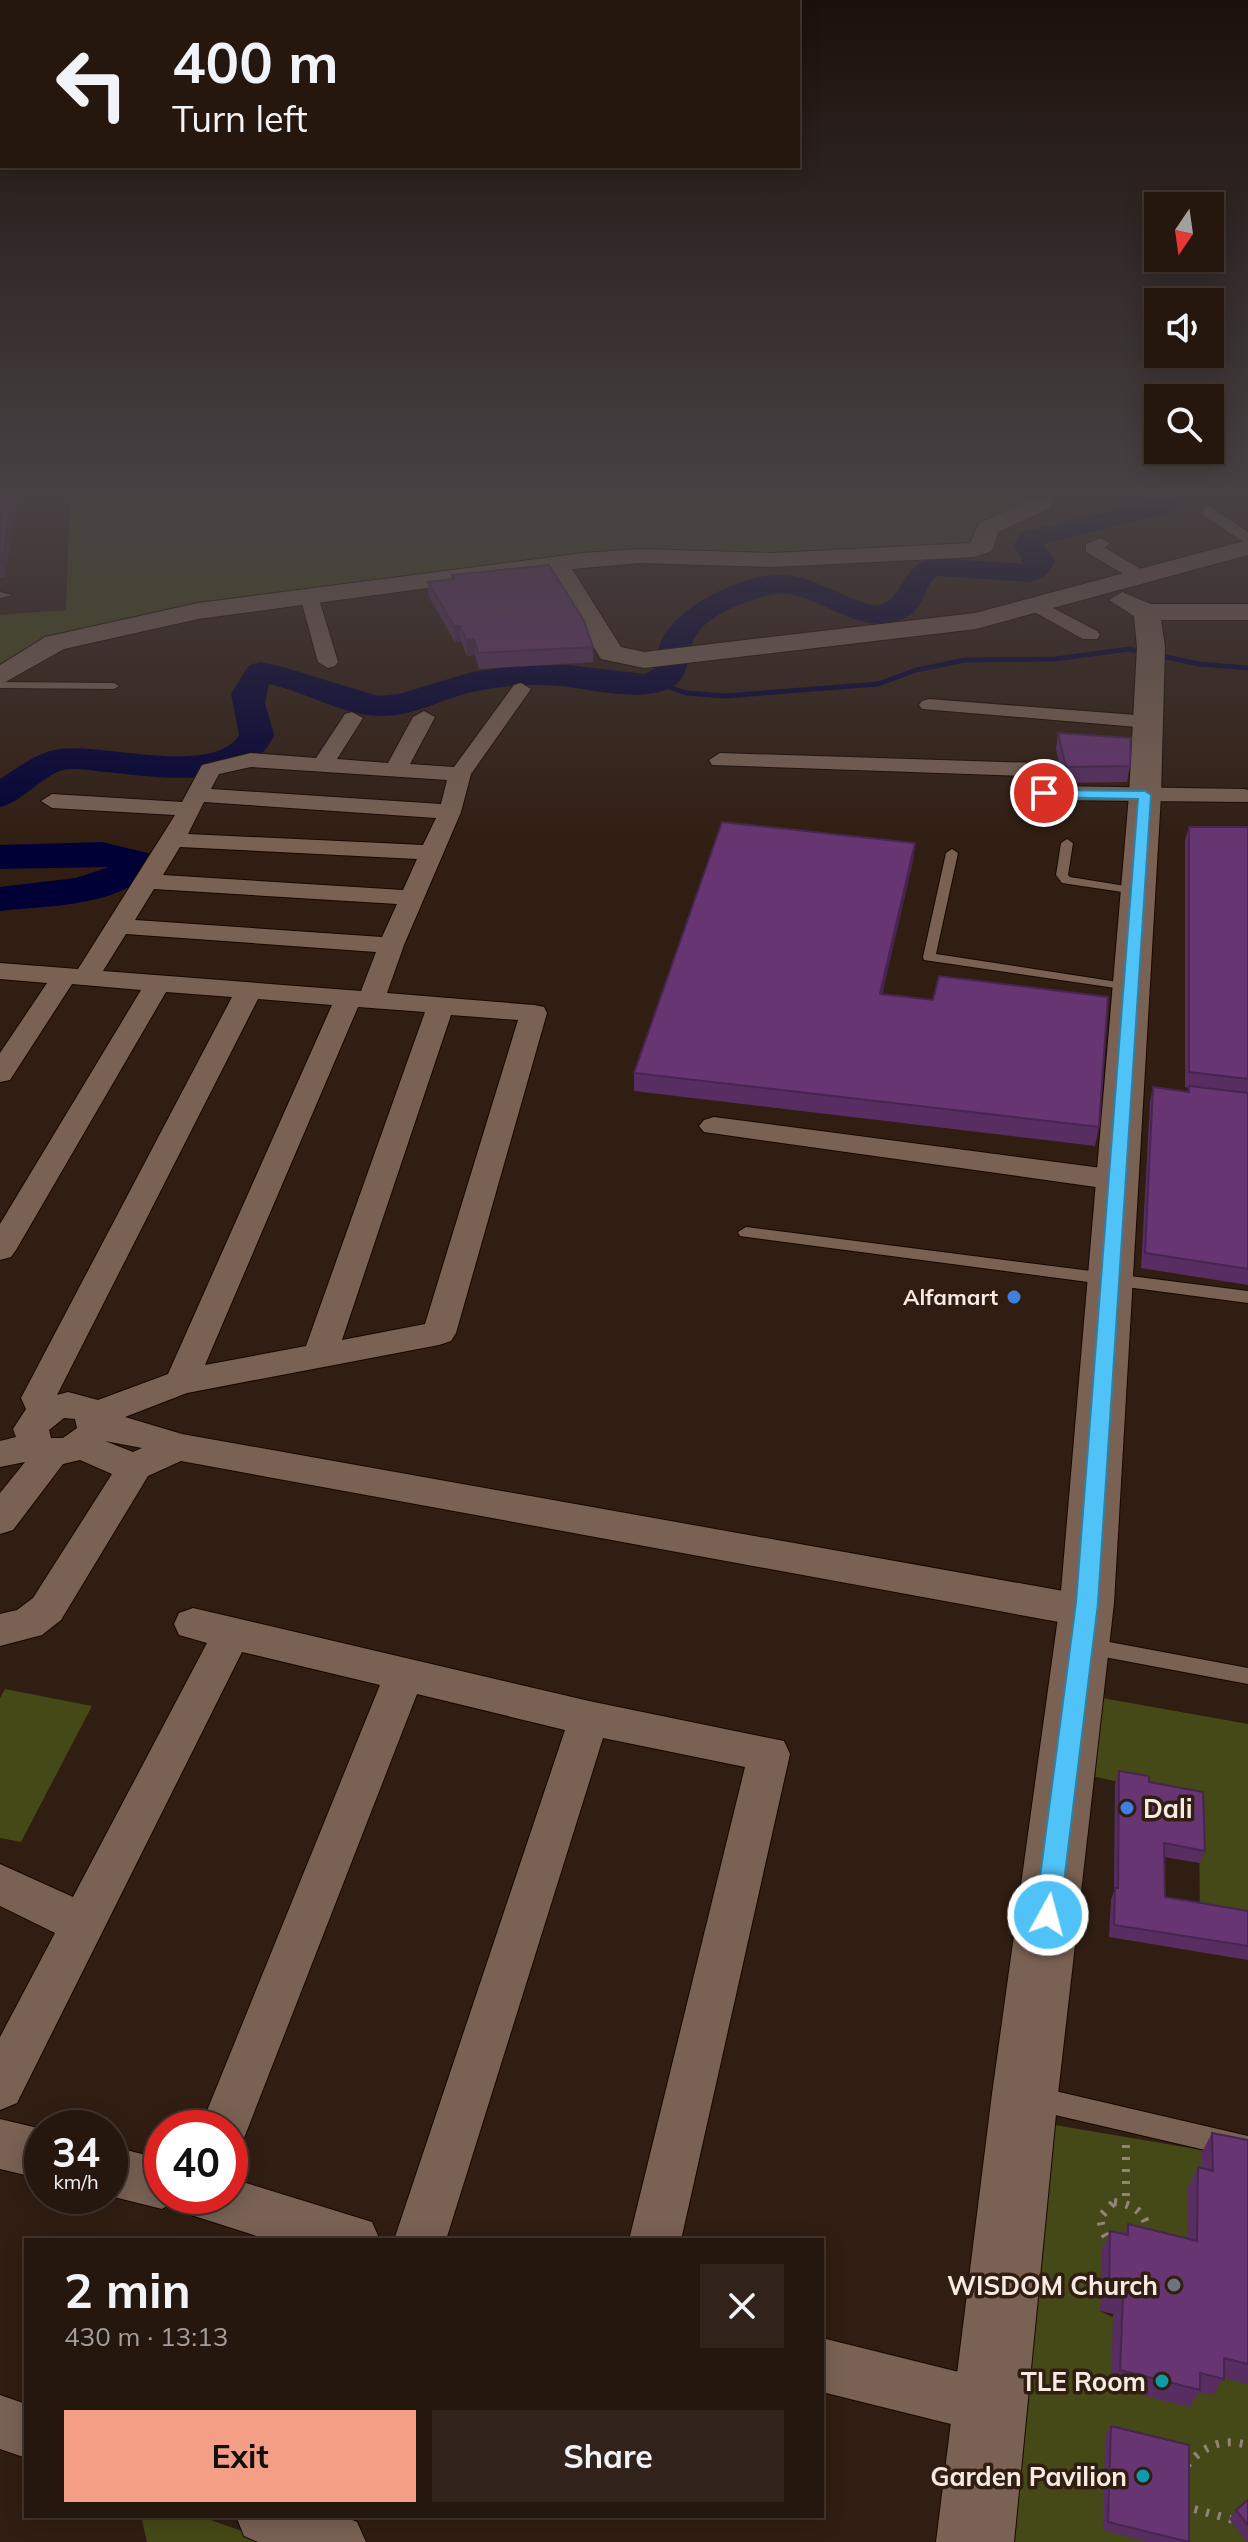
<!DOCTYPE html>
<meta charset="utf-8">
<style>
body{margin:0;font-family:Mulish,sans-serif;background:#31231c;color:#f1f3f6;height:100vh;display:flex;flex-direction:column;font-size:30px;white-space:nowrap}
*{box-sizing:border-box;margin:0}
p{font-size:26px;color:#a39f9e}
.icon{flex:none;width:44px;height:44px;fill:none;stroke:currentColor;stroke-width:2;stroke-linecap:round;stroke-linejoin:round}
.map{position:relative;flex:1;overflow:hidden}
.side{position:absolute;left:24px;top:2238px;width:800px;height:280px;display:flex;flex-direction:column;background:#25160e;border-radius:0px;box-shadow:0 4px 20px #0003,0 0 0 2px #42352e}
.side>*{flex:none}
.guide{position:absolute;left:0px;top:0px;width:800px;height:168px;box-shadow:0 4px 20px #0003,0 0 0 2px #42352e;background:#25160e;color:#f1f3f6;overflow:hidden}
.needle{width:52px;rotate:193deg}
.buttons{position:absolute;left:1144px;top:192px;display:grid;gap:16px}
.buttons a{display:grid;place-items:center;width:80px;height:80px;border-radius:0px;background:#25160e;box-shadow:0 4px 20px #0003,0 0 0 2px #42352e;font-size:40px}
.speed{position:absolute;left:24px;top:2110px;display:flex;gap:16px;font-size:40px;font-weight:700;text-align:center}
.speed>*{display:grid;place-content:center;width:104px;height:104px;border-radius:50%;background:#25160e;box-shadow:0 4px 20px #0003,0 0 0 2px #42352e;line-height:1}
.speed small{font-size:20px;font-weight:400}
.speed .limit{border:12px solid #d22;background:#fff;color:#111}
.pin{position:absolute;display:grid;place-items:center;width:68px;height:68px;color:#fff;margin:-34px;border:4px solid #fff;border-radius:50%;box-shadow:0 2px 8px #0007}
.me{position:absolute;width:88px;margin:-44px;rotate:7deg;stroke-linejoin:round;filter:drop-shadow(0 0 6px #0008)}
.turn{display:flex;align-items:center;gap:28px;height:168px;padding:0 40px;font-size:36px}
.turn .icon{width:104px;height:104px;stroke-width:2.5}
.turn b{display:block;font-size:56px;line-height:68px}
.round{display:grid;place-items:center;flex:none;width:84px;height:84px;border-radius:0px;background:#31231c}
.summary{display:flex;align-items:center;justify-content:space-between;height:136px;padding:0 40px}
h1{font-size:48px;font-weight:700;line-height:60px}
.primary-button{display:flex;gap:16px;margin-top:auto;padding:16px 40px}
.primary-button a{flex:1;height:92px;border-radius:0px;background:#f49e86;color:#111;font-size:32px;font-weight:700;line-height:92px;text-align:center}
.primary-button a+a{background:#31231c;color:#f1f3f6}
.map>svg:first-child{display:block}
.green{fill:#454917}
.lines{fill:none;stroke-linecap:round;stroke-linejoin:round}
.stream{stroke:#000036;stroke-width:5}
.river{fill:#000036;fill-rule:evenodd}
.lane-casing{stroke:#180701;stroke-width:2}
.street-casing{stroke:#180701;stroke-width:2}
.secondary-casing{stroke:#180701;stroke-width:2}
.path{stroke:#938379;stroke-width:8;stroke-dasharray:3 9;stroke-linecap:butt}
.lane{fill:#796254;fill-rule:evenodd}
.street{fill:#796254;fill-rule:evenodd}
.secondary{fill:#796254;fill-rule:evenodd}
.wall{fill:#582e62}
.shaded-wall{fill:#472550}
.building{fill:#663572;stroke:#472550;stroke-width:2}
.route{fill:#4fc3f7;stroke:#337fa1;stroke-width:2}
.shop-dot{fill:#3f7fe0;stroke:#311e12;stroke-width:3}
.worship-dot{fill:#6b7280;stroke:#311e12;stroke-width:3}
.culture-dot{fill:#0f9aa8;stroke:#311e12;stroke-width:3}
.labels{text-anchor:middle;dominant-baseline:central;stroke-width:7;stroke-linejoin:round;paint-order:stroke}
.poi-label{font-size:22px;font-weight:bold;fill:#f7eae2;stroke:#311e12;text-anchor:end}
.near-poi-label{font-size:26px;font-weight:bold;fill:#f7eae2;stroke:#311e12;text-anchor:end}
</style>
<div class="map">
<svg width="1248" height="2542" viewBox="0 0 1248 2542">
<rect width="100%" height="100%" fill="#311e12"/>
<path class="green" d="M70 491H1035V499L976 541 959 546 772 554 636 548 49 641 0 669V615L66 610Z
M5 1689 92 1706 21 1842 0 1838V1698Z
M1080 1694 1248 1724V1945L1200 1935 1199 1799 1068 1771Z
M1049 2124 1202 2150V2190L1187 2259 1100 2311 1248 2383V2542H998Z
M141 2516H199L273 2542H147Z"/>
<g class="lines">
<path class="stream" d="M654 682 686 693 725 696 878 684 916 670 965 660 1055 659 1129 649 1199 664 1248 668"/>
<path class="river" d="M1071 491H1166L1179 501 1173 512 1043 544 1055 560C1050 574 1044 578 1030 582L937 576C922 587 927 607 905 618 854 642 813 582 766 596 743 602 705 616 694 639 686 656 691 676 672 687 636 706 580 684 540 685 516 685 491 687 468 693 439 701 410 717 380 716 342 715 306 692 269 684L265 703 274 735C249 793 156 777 106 772 93 771 75 767 63 770 40 777 24 801 0 807V779C19 767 37 752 60 749 103 743 213 777 239 735L231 694 249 665 261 662 283 667 378 696 399 694 472 672 513 666 568 665 645 674 654 669C657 659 658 648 662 639 679 605 745 573 783 575 817 577 845 600 877 606 905 600 898 567 932 558L1024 564 1014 545 1020 533 1146 502 1104 503 1074 497Z
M102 842 152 854 157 862C126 908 50 905 0 911V887L76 878 109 867 0 869V845Z"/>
<defs>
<path id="lane" d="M0 592 12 595 0 598Z
M0 682 114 683 119 686 114 689 0 688Z
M1067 839 1073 843 1068 875 1070 877 1138 888 1144 892 1142 895 1062 883 1056 875 1061 843Z
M952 849 958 853 936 954 1131 984 1136 985V991L924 960 923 957 946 853Z
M746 1227 1248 1291V1303L740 1236 738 1232Z
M1088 1638 1248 1668V1684L1088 1654 1081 1652 1078 1646 1081 1640Z
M1038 2087 1248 2136V2160L1038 2111 1029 2108 1026 2099 1029 2090Z"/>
<path id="street" d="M1209 506 1248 532V545L1203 515V507Z
M1101 538 1110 543 1105 548 1146 572V580H1134L1086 552V544Z
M309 590 318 596 338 662 335 666 328 668 318 662 300 596Z
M1036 599 1097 631 1100 635 1097 639H1083L1029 609V601Z
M521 683 531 689 471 774 461 812 404 945 387 993 534 1005 544 1007 547 1013 456 1333 451 1341 439 1345 187 1393 125 1417 182 1434 1086 1595 1100 1600 1105 1611 1100 1622 1086 1627 181 1461 148 1476 61 1620 42 1635 0 1646V1614L17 1610 33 1598 112 1474 80 1460 63 1464 13 1530 0 1534V1493L25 1462 0 1467V1441L16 1437 13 1429 26 1409 21 1398 232 997 166 992 16 1250 11 1257 0 1260V1224L141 990 72 984 10 1080 0 1082V1053L47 983 0 979V963L78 969 175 815 52 808 41 801 52 794 182 802 202 765 251 753 316 758 345 714 352 712 363 718 337 759 388 763 413 717 424 711 435 717 410 764 454 767 514 685ZM251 767 447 780 441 804 211 789 219 774ZM204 802 436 818 423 845 188 834ZM180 847 417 859 403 890 163 875ZM154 889 397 904 382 937 135 920ZM126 934 376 952 361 991 103 971ZM258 999 332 1005 168 1374 98 1400 68 1392 57 1395ZM358 1007 425 1012 306 1346 205 1365ZM451 1015 518 1020 425 1324 342 1340ZM64 1418 75 1419 77 1428 63 1438H51L49 1430ZM105 1441 142 1448 133 1452Z
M929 699 1149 716 1160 722 1149 728 922 709 919 705 922 701Z
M720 753 1036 763 1044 765 1053 786 1244 789 1248 790V802L1044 800 1036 798 1027 776 712 765 709 760Z
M714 1117 1117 1170 1128 1173 1132 1180 1128 1187 1117 1190 704 1132 699 1126 704 1120Z
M193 1608 589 1701 784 1741 790 1754 681 2240H629L745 1767 603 1738 446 2240H394L565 1730 417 1694 248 2128 241 2145 230 2150V2128H200L380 1685 242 1652 17 2103 0 2110V2037L55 1933 0 1906V1864L73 1897 207 1643 179 1635 174 1624 179 1613Z
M0 2119 42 2129V2179L0 2169Z
M110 2146 162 2159V2196H230V2178L372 2222 380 2240H269L188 2214 181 2197 162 2209 110 2196Z
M822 2338 991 2380 1010 2388 1018 2407 1010 2426 991 2434 822 2392Z
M0 2395 26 2404V2458L0 2449Z
M236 2516H343L357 2522 366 2542H258L244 2536Z"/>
<path id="secondary" d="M1033 491H1055L1051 508 998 532 992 551 974 557 773 567 640 563 572 569 621 647 644 652 975 613 1248 540V555L976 629 644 668 601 659 552 578 545 572 198 619 64 649 0 685V665L45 637 198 603 583 553 640 549 773 553 970 543 979 523 1032 499Z
M1122 592 1151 604H1248V620H1161L1165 647 1161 795 1114 1603 1058 2094 1014 2542H936L992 2094 1060 1603 1129 795 1137 647 1134 616 1109 600Z"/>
</defs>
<use href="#lane" class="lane-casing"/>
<use href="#street" class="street-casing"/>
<use href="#secondary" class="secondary-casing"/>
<path class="path" d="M1126 2145V2202
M1114 2202C1134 2204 1148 2214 1148 2235L1137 2251C1113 2247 1103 2242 1100 2217Z
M1187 2465C1205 2445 1222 2438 1248 2445
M1183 2506 1248 2524"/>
<use href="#lane" class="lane"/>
<use href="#street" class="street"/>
<use href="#secondary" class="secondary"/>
</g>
<path class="wall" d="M0 491H19L5 577H0Z
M452 575 593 647V662L479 669 475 655 467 656 461 641 455 642 429 597 428 582 452 579Z
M1058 733 1130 766 1127 782 1063 783 1056 749Z
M1189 827H1248V1285L1141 1268 1150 1102 1153 1087 1187 1092 1189 1088 1185 1087V840Z
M915 843 913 861 882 994 1099 1127 1095 1146 634 1091V1073Z
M1119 1771 1149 1782 1205 1851 1200 1863 1164 1857 1165 1897 1248 1911V1960L1109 1937 1111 1900 1114 1891 1115 1784Z
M1212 2133 1248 2140V2384L1224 2378 1213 2395 1199 2392 1189 2407 1111 2387 1113 2314 1100 2311 1102 2250 1110 2231 1123 2234 1128 2224 1187 2238 1188 2187 1198 2167 1202 2168V2152Z
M1111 2426 1189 2542H1147L1103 2530 1105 2435Z
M1248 2500V2542H1247L1229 2519 1236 2510Z"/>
<path class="shaded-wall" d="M14 491H19L5 577 1 562Z
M454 626H460L461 641 455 642Z
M474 639 475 655 467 656 466 640Z
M915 843 913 861 878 1013 880 994Z"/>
<path class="building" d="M0 491H14L1 562H0Z
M549 565 584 621 593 647 478 653 474 639 466 640 460 626H454L428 582 454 579 452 575Z
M1058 733 1131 738 1130 766 1066 767Z
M722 822 915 843 880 994 933 1000 939 976 1108 997 1099 1127 634 1073Z
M1189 827H1248V1079L1189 1072Z
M1189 1086 1248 1093V1269L1145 1253 1153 1087 1189 1092Z
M1119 1771 1149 1776V1782L1203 1792 1205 1851 1164 1843 1165 1897 1248 1911V1946L1114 1925 1115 1888H1118Z
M1212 2133 1248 2140V2364L1224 2358V2379L1200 2373V2390L1120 2370 1123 2296 1109 2293 1110 2231 1128 2235V2224L1197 2241 1198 2167 1213 2171Z
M1111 2426 1189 2445V2542L1108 2522Z
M1248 2500V2525L1236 2510Z"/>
<linearGradient id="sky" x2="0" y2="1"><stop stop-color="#1b100a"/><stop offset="0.58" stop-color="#484144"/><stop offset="1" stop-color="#484144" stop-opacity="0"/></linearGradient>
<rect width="1248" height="846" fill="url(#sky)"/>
<path class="route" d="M1039 790 1145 791 1151 795 1098 1603 1060 1915 1057 1923 1048 1927 1039 1923 1035 1915 1076 1603 1138 799 1044 797 1037 793Z"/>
<g class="shop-dot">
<circle cx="1014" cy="1297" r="8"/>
<circle cx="1127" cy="1808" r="8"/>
</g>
<circle class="worship-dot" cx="1174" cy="2285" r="8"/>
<g class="culture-dot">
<circle cx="1162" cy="2381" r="8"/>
<circle cx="1143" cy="2476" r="8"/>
</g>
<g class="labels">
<g class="poi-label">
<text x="998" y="1297">Alfamart</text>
</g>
<g class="near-poi-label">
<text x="1143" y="1808" text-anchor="start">Dali</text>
<text x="1158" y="2285">WISDOM Church</text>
<text x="1146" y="2381">TLE Room</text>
<text x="1127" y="2476">Garden Pavilion</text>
</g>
</g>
</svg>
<div class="buttons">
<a><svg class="needle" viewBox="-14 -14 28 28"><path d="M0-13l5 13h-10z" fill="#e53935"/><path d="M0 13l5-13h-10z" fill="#a39f9e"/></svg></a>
<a><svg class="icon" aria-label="sound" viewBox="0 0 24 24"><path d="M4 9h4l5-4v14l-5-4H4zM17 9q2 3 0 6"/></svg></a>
<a><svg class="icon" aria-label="search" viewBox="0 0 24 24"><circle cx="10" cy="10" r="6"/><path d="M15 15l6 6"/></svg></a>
</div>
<div class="speed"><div>34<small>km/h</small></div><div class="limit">40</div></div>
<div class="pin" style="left:1044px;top:793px;background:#d93025"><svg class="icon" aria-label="arrive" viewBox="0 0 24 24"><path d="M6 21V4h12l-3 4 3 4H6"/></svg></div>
<svg class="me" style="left:1048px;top:1915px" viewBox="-20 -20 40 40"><circle r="17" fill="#4fc3f7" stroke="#fff" stroke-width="3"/><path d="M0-11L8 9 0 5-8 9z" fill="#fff"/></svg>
<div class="guide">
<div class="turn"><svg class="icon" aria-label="left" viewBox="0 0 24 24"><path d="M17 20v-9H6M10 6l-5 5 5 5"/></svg><div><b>400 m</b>Turn left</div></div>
</div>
<section class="side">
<div class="summary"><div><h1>2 min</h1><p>430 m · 13:13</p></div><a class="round"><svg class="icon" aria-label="close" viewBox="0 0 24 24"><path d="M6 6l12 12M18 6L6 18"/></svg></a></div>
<div class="primary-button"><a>Exit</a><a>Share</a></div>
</section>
</div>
